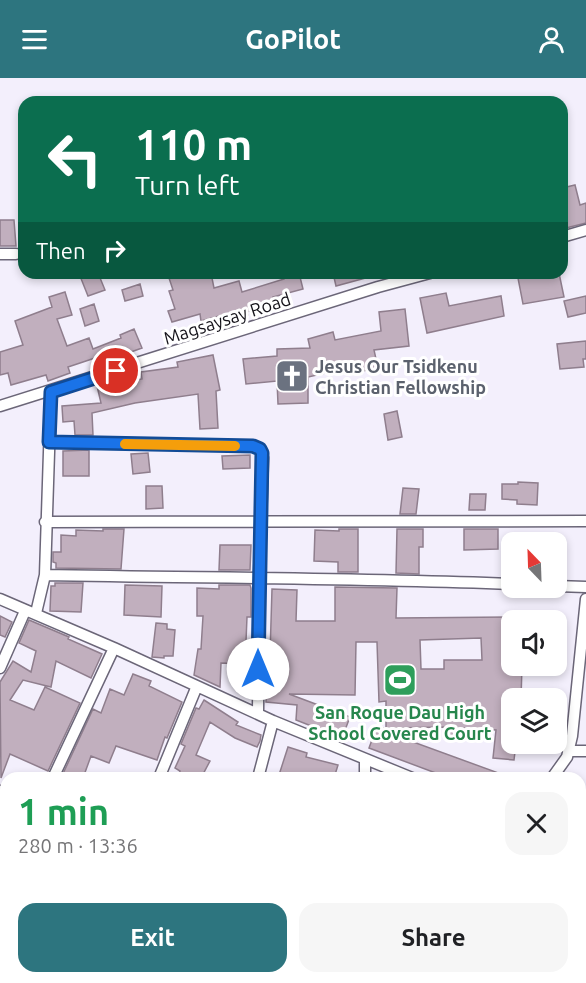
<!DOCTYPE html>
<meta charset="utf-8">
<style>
body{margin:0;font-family:Ubuntu,sans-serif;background:#f6f6f6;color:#202124;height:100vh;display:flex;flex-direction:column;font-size:22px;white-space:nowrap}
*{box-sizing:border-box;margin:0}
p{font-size:20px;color:#757577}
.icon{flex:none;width:33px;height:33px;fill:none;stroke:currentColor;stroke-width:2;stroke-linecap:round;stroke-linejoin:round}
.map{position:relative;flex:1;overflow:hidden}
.drawer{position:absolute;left:0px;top:694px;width:586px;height:212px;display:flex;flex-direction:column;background:#fff;border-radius:18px 18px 0 0;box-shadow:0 3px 9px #0003}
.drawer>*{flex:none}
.guide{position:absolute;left:18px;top:18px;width:550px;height:183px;border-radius:18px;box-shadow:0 3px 9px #0003;background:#0b6e4f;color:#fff;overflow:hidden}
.needle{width:39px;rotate:337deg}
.controls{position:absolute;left:501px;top:454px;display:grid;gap:12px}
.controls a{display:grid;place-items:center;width:66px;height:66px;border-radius:12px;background:#fff;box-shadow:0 3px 9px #0003;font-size:30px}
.pin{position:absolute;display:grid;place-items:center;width:51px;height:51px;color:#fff;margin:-26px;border:3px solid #fff;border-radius:50%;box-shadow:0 2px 6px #0007}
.me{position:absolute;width:66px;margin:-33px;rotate:0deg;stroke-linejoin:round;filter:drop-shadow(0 0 4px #0008)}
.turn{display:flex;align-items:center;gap:21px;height:126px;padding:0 18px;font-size:27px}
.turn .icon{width:78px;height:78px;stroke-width:2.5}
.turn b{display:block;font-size:42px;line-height:51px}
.then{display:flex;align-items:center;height:57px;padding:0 18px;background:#0003;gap:12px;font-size:22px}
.round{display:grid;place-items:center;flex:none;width:63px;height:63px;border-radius:18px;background:#f6f6f6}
.overview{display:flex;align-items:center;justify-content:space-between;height:102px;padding:0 18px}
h1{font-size:36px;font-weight:700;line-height:45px;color:#1e9e55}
.primary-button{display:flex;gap:12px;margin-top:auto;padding:12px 18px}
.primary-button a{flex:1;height:69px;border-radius:18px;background:#2d757f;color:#fff;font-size:24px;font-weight:700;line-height:69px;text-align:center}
.primary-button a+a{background:#f6f6f6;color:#202124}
header{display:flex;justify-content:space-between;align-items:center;height:78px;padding:0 18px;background:#2d757f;color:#fff;font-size:27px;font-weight:700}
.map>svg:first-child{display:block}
.building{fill:#c1afbe;stroke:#8f7e8d;stroke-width:1.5;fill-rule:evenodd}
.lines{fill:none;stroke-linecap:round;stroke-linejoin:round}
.minor-casing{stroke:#6b6678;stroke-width:13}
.primary-casing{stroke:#6b6678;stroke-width:19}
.minor{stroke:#fff;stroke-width:10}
.primary{stroke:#fff;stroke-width:16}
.route-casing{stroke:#114b97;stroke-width:15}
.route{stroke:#1a73e8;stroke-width:10}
.slow{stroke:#f59e0b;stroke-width:10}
.labels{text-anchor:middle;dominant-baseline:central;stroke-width:6;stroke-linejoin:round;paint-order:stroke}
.street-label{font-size:18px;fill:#141219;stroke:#fff}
.worship-label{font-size:18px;font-weight:bold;fill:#5b616d;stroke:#fff;text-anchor:start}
.leisure-label{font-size:18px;font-weight:bold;fill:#27864d;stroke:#fff}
</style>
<header><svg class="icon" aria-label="menu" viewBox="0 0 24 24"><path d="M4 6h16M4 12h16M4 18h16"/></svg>GoPilot<svg class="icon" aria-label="person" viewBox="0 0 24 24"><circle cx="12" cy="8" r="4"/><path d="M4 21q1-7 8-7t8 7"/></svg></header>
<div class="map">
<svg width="586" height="905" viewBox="0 0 586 905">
<rect width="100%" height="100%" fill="#f3effc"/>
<path class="building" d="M575 107 580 127 586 125V145L562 151V110Z
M0 142H14L16 168H0Z
M88 195H98L105 212 88 218 80 198Z
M184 195H211L214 210 239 203 242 214 284 201 282 195H299L303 211 273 219 275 225 247 234 248 237 224 243 223 237 201 243 200 236 172 244 168 233 175 231 169 213 173 212 169 200Z
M333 195H372L373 198 336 208Z
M517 195H559L564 219 523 226Z
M140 206 143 218 125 223 122 212Z
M65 214 72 237 57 241 67 268 89 260 93 271 121 260 120 257 134 251 142 270 103 284 101 278 68 289 70 295 48 303 46 297 11 307 8 295 0 297V274L23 267 15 243 52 229 49 219Z
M446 215 449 228 501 218 504 238 427 255 420 220Z
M586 218V235L568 239 564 223Z
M94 226 99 243 85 248 80 231Z
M405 231 409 268 374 272 378 290 352 295 351 289 308 299V325L278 326 277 303 246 306 243 281 277 278V271L310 270 308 261 333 254 335 262 381 253 379 234Z
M586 263V281H583L584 289 560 291 557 266Z
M213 277 220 312 216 313 218 350 200 351 198 316 135 325 92 335 93 357H75L74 343 63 344 62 328 101 325 97 308 116 303 117 305 142 301 141 294 178 289 177 284Z
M397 333 402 359 388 362 384 336Z
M89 372V398H63V373Z
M148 375 150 394 133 396 131 376Z
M250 377V390L223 391 222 378Z
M518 404 538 405 537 427 517 426V422L502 421V406H518Z
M146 408H162L163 430 146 431Z
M403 410 419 411 416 436H400Z
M470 416H486L485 432H469Z
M103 451H124L121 491 56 490V485L53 484V474H61V457L76 458V452L103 453Z
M339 451H358V494H338V484L314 483 315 452 339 453Z
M397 451H423V469H419V496L396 495Z
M464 451H498V471L464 472Z
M220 467H251L250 492H219Z
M55 505H83L81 534 50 533 51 508H55Z
M125 507 162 508 161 539 124 537Z
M219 507H250L251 510V539H247L246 563H251L250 586 221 585 220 609 194 597 198 571H201L203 538H197V510L219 511Z
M335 509 397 510 396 540 512 539V588H522L521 621H512V666H516L514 682 493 680 496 652 464 650V661H448V649L386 650V623L379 624 377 564H356L355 617 289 616 350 639 342 660 296 642 297 627 266 624V609L275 610V577H270L272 511 297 512 296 543H335ZM481 560 482 582H444V591H421L420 562Z
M0 538 12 544 5 559 0 557Z
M29 542 69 559 68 561 102 576 91 600 56 583 51 609 23 602 10 622 34 632 45 609 80 625 48 693 10 676 1 700 0 604 13 583 31 594 36 573 19 565Z
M156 545 167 546V551L175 552 173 578H164V580L152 579Z
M133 596 151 603 149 608 182 624 167 660 165 659 157 682 116 668 109 685 91 678 83 700H61L93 631 101 635 110 611 124 617Z
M204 622 238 644 236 647 261 657 260 663 257 669 235 660 210 644 196 677 210 683 201 700H177L180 693 175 690 185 668 181 666 196 630 199 631Z
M377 648 394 654V657L512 700H449L369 670Z
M288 669 307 675 306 679 338 687 334 700H278Z"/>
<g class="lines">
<defs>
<path id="minor" d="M562 159 586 152
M0 176H16
M0 328 378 209 430 195
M49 364 253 368 260 371 263 380 259 501 258 636
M45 444 586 443
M45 497C200 500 356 500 512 506
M556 508 586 509
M0 521 114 570 273 643 412 700
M36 535 45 497 51 313
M0 590 25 533
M568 673H586
M53 700 114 570
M159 700 197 608
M258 700 273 643
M365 700V681
M552 700 567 679 572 658 586 521
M0 713 6 715
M56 905V900
M344 905 345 900
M435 905 436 900"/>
<path id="primary" d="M580 822 586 821
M0 889 6 888"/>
</defs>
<use href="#minor" class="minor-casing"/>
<use href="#primary" class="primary-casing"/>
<use href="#minor" class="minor"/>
<use href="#primary" class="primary"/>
</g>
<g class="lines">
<defs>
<path id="route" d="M116 293 51 314 49 364 253 368 260 371 262 375 258 591"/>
</defs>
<use href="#route" class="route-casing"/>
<use href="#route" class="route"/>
<path class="slow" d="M125 366 235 368"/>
</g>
<defs>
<symbol id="church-square" viewBox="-11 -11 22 22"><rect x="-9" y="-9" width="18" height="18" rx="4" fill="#6b7280" stroke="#fff"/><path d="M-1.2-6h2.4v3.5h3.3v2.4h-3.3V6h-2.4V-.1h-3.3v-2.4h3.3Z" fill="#fff"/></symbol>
<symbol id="stadium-square" viewBox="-11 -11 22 22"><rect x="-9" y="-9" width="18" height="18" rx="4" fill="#2e9e5b" stroke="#fff"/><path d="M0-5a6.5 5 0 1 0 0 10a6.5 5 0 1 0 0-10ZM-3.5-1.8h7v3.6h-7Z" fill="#fff"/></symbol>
</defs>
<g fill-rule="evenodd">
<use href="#church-square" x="273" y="279" width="38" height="38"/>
<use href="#stadium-square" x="381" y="583" width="38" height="38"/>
</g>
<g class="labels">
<g class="street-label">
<text transform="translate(227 240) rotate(-18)">Magsaysay Road</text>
</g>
<g class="worship-label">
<text x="315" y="288">Jesus Our Tsidkenu<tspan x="315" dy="21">Christian Fellowship</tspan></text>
</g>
<g class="leisure-label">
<text x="400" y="634">San Roque Dau High<tspan x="400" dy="21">School Covered Court</tspan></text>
</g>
</g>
</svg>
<div class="controls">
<a><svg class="needle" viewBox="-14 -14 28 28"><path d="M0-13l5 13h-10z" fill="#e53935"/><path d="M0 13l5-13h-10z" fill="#757577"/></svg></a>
<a><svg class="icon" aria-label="sound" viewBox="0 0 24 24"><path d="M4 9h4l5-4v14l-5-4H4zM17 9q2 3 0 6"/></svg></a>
<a><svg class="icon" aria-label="layers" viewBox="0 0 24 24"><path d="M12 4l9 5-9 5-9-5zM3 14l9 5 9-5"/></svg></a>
</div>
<div class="pin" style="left:116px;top:293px;background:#d93025"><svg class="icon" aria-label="arrive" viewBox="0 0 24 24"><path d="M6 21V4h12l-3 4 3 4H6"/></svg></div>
<svg class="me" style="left:258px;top:591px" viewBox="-20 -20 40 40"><circle r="19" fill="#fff"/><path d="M0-13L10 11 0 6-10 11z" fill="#1a73e8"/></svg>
<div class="guide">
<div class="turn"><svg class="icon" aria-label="left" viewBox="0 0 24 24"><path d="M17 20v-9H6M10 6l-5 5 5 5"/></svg><div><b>110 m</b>Turn left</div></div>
<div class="then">Then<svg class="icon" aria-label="right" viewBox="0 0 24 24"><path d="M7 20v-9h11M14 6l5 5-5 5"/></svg></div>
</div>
<section class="drawer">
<div class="overview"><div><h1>1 min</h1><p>280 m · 13:36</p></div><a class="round"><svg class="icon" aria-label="close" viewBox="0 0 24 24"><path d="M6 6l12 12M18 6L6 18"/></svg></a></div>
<div class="primary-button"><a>Exit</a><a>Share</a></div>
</section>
</div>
